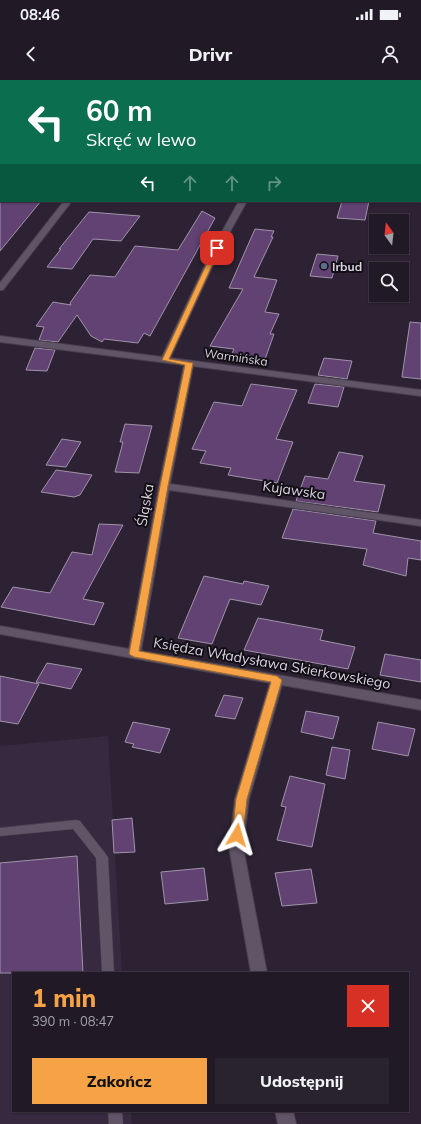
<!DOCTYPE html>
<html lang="pl">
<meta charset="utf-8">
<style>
body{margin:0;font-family:Mulish,sans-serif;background:#29232e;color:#f1f3f6;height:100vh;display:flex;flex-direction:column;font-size:15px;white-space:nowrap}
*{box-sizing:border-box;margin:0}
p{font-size:13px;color:#a2a1a7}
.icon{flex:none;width:22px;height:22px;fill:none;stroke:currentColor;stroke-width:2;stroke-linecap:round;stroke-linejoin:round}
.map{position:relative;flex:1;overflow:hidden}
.drawer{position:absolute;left:12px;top:892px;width:397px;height:140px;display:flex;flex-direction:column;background:#211a26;border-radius:0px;box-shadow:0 1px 3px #0004,0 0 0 1px #3e3843}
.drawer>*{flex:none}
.top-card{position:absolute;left:0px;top:0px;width:421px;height:122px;box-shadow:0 1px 3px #0004,0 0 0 1px #3e3843;background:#0b6e4f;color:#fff;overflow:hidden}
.needle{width:26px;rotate:345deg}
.controls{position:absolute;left:369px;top:134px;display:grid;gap:8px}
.controls a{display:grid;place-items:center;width:40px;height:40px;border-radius:0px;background:#211a26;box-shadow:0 1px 3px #0004,0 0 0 1px #3e3843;font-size:20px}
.pin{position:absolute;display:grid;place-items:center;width:34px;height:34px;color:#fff;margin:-17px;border-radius:8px;box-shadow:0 2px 6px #0006}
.me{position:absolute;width:44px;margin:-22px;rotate:7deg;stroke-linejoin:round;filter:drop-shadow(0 0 3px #0008)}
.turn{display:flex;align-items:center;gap:14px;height:84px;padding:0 20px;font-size:18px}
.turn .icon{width:52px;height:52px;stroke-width:2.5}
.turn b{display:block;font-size:28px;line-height:34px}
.lanes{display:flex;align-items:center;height:38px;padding:0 20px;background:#0003;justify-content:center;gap:20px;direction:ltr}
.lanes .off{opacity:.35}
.round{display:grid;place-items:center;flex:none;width:42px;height:42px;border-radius:0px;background:#29232e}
.head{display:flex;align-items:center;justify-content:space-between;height:68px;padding:0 20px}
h1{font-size:24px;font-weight:800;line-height:30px;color:#f5a346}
.primary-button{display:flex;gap:8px;margin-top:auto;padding:8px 20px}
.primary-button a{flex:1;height:46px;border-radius:0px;background:#f5a346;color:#111;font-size:16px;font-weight:800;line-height:46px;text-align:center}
.primary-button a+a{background:#29232e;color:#f1f3f6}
.status{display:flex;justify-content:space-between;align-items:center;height:28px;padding:0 20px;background:#211a26;direction:ltr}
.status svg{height:11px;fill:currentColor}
header{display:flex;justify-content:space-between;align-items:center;height:52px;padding:0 20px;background:#211a26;font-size:18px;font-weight:800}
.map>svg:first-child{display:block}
.built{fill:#37293f}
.building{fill:#614273;stroke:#a094a9}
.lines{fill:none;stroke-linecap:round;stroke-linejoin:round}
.lane-casing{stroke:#483f4d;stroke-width:1}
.street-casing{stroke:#483f4d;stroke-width:2}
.lane{fill:#605467;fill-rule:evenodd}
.street{fill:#605467;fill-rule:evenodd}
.route{fill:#f5a346;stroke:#9f6a2e}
.service-dot{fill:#5c6f8a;stroke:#120e15;stroke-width:1.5}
.labels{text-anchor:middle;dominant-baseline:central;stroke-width:4;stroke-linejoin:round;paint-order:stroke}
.far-poi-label{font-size:12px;font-weight:bold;fill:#d9d3de;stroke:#120e15;text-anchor:start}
.far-street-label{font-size:12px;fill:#d9d3de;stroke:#120e15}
.street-label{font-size:14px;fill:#d9d3de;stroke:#120e15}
</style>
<div class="status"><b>08:46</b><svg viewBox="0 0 49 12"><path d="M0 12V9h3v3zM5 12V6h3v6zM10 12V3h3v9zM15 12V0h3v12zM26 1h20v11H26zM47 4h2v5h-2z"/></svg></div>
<header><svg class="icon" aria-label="back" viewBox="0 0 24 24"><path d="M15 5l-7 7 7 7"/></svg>Drivr<svg class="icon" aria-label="person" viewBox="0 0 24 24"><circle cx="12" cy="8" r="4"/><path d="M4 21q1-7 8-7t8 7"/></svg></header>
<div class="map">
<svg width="421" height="1044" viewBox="0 0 421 1044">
<rect width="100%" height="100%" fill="#2c2233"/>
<path class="built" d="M108 656 122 893H13V1031H131L132 1044H0V666Z"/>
<path class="building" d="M0 121H41L0 171Z
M342 121H369L365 140 337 138Z
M202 131 215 138 150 256 144 253 138 263 104 259 102 262 91 256 77 235 58 262 39 260 44 247 36 246 53 222 71 225 70 223 90 195 115 197 135 166 178 170Z
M89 132 140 136 121 161 93 159 72 189 47 187 61 169H59Z
M255 149 274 151 271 157H273L254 197 277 200 265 232 279 234 270 254H274L264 282 230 278 234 269 210 266 243 209 229 208Z
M317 174 338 176 332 198 310 196Z
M410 242 421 243V299L402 297Z
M35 268 55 270 47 291 26 290Z
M324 278 352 281 347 299 318 295Z
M251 304 297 310 276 359 293 362 277 403 228 395 231 388 200 383 206 371 192 369 214 322 242 326Z
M315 304 344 307 338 327 308 323Z
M125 344 152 346 139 393 115 392 123 362H120Z
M62 359 81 362 66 387 46 385Z
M339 372 363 376 354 401 385 405 378 432 296 421 305 396 328 399Z
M56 390 92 395 80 415 74 417 41 412Z
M293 429 376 441 373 453 421 461V480L408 478 406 496 363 485 367 469 282 458Z
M99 444 123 445 83 519 104 523 94 545 1 527 13 507 50 513 72 472 92 475Z
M204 496 243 504 244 501 269 506 261 525 230 519 212 564 178 558Z
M258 538 323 550 320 560 355 567 348 589 244 570Z
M385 574 421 580V602L380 595Z
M47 583 82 589 71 609 36 602Z
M0 596 39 604 18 644 0 641Z
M224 615 243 618 235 639 215 636Z
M306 631 339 637 333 659 301 652Z
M133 642 170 649 160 673 132 667 134 664 125 662Z
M378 642 415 649 408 676 372 669Z
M332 667 350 670 345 699 326 695Z
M290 696 325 704 312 767 277 760 286 727 281 726Z
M132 738 135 772 114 773 112 740Z
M77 776 83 893H0V783Z
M204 788 208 820 165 824 161 792Z
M311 789 317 823 282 826 275 793Z"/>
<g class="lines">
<defs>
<path id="lane" d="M76 740 80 741 108 777 114 893H102L96 778 73 749 0 756V748Z
M108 1031H122L123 1044H109Z"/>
<path id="street" d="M241 0H271L240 1Z
M285 0H297L298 1H286Z
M0 11H1V15H0Z
M420 41H421L420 49Z
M0 58H1V62H0Z
M420 80H421V85H420Z
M64 121H72L3 210H0V203Z
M239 121H247L221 168 170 278 421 310V316L193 286 170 404 421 440V446L169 410 141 571 421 620V630L282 605 249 719 243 767 267 893H251L229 767 235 719 270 603 0 554V546L129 569 159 406 184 285 0 262V256L162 277 213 168Z
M275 1031H293L296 1044H278Z"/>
</defs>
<use href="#lane" class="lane-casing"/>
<use href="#street" class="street-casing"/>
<use href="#lane" class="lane"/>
<use href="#street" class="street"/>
</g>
<path class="route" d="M217 166 220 168 169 279 193 283 168 406 139 571 277 596 282 600 247 719 243 755 241 758H233L232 755 236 719 271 602 134 577 129 574 160 406 185 285 162 280 214 168Z"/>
<circle class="service-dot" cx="324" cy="186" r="4"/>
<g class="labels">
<g class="far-poi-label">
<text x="332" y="186">Irbud</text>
</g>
<g class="far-street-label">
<text transform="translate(236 277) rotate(8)">Warmińska</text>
</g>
<g class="street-label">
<text transform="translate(294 410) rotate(8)">Kujawska</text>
<text transform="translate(145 425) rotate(-80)">Śląska</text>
<text transform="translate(272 583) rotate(10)">Księdza Władysława Skierkowskiego</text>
</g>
</g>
</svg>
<div class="controls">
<a><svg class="needle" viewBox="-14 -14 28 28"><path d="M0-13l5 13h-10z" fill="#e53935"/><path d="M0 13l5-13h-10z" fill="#a2a1a7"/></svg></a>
<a><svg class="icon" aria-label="search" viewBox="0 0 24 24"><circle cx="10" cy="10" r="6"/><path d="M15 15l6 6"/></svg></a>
</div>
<div class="pin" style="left:217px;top:168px;background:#d93025"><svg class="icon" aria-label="arrive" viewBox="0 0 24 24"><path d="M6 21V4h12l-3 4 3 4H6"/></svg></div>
<svg class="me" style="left:237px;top:755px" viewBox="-20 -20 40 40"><path d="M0-17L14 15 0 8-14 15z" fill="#f5a346" stroke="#fff" stroke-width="4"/></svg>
<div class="top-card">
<div class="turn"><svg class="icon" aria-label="left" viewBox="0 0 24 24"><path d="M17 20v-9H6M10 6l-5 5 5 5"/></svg><div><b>60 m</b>Skręć w lewo</div></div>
<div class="lanes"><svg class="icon" aria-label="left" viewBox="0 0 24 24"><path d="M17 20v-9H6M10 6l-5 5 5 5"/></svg><svg class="icon off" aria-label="ahead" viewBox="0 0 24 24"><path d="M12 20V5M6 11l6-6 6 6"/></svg><svg class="icon off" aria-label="ahead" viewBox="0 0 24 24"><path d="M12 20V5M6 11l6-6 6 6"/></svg><svg class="icon off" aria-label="right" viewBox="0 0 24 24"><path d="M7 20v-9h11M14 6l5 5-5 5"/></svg></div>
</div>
<section class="drawer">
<div class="head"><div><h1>1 min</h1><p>390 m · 08:47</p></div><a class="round" style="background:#d93025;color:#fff"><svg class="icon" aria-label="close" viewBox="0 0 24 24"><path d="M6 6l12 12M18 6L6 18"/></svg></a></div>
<div class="primary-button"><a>Zakończ</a><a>Udostępnij</a></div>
</section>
</div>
